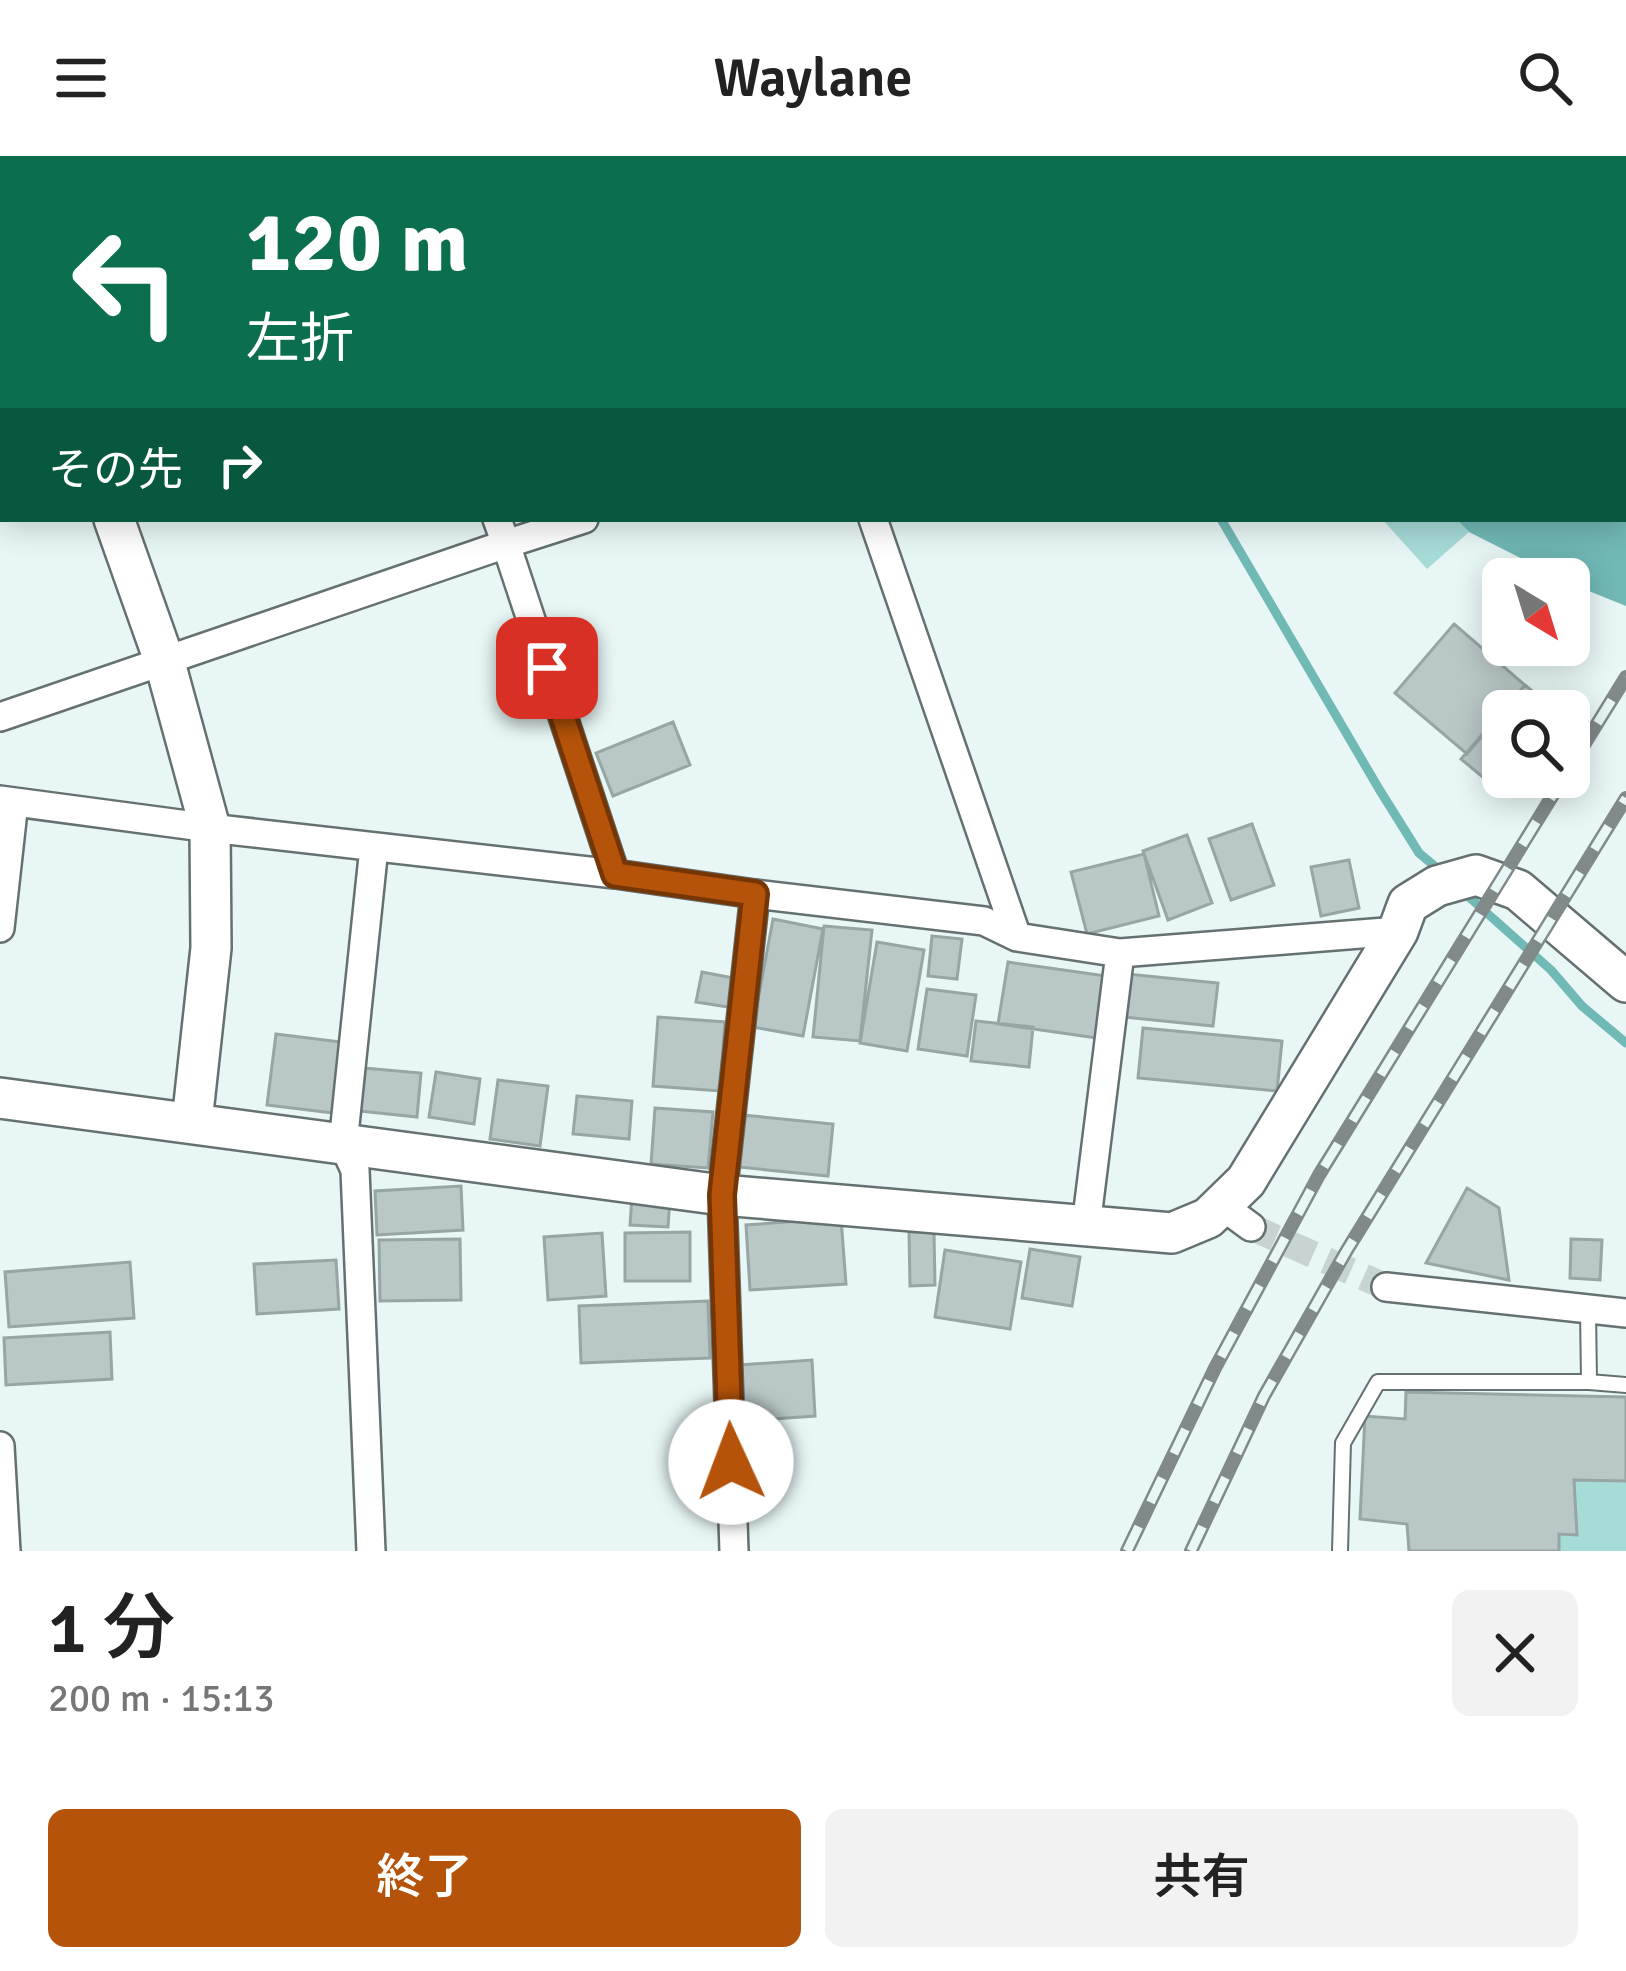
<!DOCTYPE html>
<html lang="ja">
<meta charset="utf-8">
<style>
body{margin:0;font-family:Signika,"Noto Sans JP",sans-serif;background:#f2f2f2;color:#222;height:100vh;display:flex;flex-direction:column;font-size:45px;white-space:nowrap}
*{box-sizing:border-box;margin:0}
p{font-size:39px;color:#767676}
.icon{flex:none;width:66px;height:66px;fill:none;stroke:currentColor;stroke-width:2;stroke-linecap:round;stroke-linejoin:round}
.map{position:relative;height:1395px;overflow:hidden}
.drawer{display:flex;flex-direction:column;background:#fff;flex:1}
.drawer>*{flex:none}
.guide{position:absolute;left:0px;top:0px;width:1626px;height:366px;box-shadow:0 6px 30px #0003;background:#0b6e4f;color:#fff;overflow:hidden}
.needle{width:78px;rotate:142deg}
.tools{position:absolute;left:1482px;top:402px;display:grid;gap:24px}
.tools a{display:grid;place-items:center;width:108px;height:108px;border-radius:18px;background:#fff;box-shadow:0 6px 30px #0003;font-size:60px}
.pin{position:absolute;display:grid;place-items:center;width:102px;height:102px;color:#fff;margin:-51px;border-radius:24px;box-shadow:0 6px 18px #0006}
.me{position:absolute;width:132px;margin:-66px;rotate:358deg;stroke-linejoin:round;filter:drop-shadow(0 0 9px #0008)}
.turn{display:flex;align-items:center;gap:42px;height:252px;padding:0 48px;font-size:54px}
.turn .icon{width:156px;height:156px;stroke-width:2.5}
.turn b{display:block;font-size:84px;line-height:102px}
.then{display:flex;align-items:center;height:114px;padding:0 48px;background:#0003;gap:24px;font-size:45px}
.round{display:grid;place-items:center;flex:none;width:126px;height:126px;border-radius:18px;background:#f2f2f2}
.overview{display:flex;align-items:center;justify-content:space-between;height:204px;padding:0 48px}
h1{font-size:72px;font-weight:600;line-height:90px}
.cta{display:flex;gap:24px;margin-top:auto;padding:24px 48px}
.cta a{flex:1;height:138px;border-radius:18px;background:#b45309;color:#fff;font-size:48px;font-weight:600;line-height:138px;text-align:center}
.cta a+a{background:#f2f2f2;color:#222}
header{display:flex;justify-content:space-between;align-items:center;height:156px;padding:0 48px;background:#fff;font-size:54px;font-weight:600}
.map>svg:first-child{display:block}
.green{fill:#a7dbd8}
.water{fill:#71b9b5}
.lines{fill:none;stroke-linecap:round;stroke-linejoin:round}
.stream{stroke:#71b9b5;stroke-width:9}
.building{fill:#b9c7c6;stroke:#97a5a4;stroke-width:3}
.street-tunnel{stroke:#c7d4d3;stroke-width:27;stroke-dasharray:27 14;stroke-linecap:butt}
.lane-casing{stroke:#647170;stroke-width:18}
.street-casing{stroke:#647170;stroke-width:32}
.secondary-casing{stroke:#647170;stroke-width:44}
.lane{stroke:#fff;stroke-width:14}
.street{stroke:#fff;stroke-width:27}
.secondary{stroke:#fff;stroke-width:39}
.rail-casing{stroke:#808a89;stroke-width:14}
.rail{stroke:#e8f7f6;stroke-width:9;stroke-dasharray:27;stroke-linecap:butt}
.route-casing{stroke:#753606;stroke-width:30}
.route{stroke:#b45309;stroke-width:21}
</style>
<header><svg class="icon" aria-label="menu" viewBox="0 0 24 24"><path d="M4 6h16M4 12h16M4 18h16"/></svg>Waylane<svg class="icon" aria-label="search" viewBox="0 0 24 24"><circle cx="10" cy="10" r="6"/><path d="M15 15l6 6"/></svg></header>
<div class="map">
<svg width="1626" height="1395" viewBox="0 0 1626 1395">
<rect width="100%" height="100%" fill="#e8f7f6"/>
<path class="green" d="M919 0H1204V3H922Z
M1340 0H1626V342H1623V3H1342Z
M1382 363H1458L1469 376 1427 413Z
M1574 1324 1626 1325V1395H1559V1378H1577Z"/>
<path class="water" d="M1205 0H1420L1424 3H1205Z
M1623 104 1626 105V450L1569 427V423H1562L1469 376 1457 363H1623Z"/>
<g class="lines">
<path class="stream" d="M884 0 888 3
M1221 363 1379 633 1419 697 1444 718
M1461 734 1551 814 1582 850 1626 887"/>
</g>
<path class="building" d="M249 0H299L300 3H241Z
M352 0H403L404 3H353Z
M459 0H501L503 3H453Z
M521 0H573L574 3H522Z
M585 0H637L639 3H586Z
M1454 468 1525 529 1467 598 1395 537Z
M1525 529 1549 549 1544 555H1503V602L1485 623 1461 603Z
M673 566 690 609 613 640 596 597Z
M1252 668 1274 729 1231 744 1209 683Z
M1187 679 1212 747 1168 764 1143 695Z
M1144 698 1159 760 1087 778 1071 716Z
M1349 704 1359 752 1321 760 1311 711Z
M773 763 823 773 803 880 753 871Z
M824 770 872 774 860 885 813 881Z
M932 780 962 783 957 823 928 820Z
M877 786 924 794 907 895 860 887Z
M1008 806 1106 820 1097 882 998 868Z
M702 816 733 822 728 851 696 846Z
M1127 818 1218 827 1213 870 1123 861Z
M927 833 976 839 967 900 918 893Z
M658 861 725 866 720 935 653 930Z
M976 865 1033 871 1029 911 971 905Z
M1143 872 1282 885 1277 935 1138 922Z
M276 878 341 886 333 957 267 949Z
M364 912 421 917 417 961 359 955Z
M436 916 480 923 474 968 429 961Z
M498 924 548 930 540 990 490 983Z
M577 940 632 945 629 983 573 978Z
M655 952 713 956 708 1012 651 1008Z
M743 959 833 968 828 1020 738 1011Z
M461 1030 463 1074 377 1079 375 1035Z
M1467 1032 1499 1052 1509 1124 1426 1107Z
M632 1040 670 1042 668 1071 630 1069Z
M841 1062 846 1128 750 1134 746 1069Z
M690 1076V1125H625V1077Z
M909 1076H934L935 1129 910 1130Z
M602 1077 606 1140 548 1144 544 1081Z
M460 1083 461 1144 380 1145 379 1084Z
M1571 1083 1602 1084 1600 1124 1570 1122Z
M1030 1093 1080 1101 1072 1150 1022 1142Z
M945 1094 1021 1106 1010 1173 935 1161Z
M336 1104 339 1153 257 1158 254 1108Z
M130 1106 134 1162 9 1171 5 1116Z
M708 1145 710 1202 581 1207 579 1150Z
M110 1176 112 1223 6 1229 4 1182Z
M812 1204 815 1260 743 1265 739 1209Z
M1406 1236 1626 1241V1325L1574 1324 1577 1379 1559 1378V1395H1409L1407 1368 1360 1363 1365 1260 1405 1263Z"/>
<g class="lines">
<path class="street-tunnel" d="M1251 1071 1386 1131"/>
<defs>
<path id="lane" d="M1588 1153 1589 1226 1626 1229
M1340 1395 1343 1287 1378 1226H1589"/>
<path id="street" d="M323 0 325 3
M747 0 748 3
M114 3 123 0
M715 3 724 0
M0 254 3 253
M584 363 506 388 615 718 755 738 984 765 1017 781 1120 797
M873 363 1017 781
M0 561 506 388 497 363
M0 644 210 672 615 718
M0 772 14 646
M1221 1049 1251 1071
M1086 1070 1120 797 1398 775
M1386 1131 1626 1157
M0 1290 6 1395
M371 1395 355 1014 343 988 374 691
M734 1395 722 1039 755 738"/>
<path id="secondary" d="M0 17 3 26
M114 363 165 507 210 672 211 792 192 966
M0 942 722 1039 1172 1077 1208 1062 1246 1025 1398 775 1408 748 1437 730 1476 719 1518 734 1626 826"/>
</defs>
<use href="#lane" class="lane-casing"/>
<use href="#street" class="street-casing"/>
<use href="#secondary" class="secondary-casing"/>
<use href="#lane" class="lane"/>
<use href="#street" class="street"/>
<use href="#secondary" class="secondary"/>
<defs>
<path id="rail" d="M1569 613 1626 521
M1127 1395 1215 1212 1319 1019 1564 621
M1191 1395 1264 1240 1347 1094 1626 642"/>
</defs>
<use href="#rail" class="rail-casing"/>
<use href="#rail" class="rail"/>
</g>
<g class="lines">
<defs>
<path id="route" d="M547 512 615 718 755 738 722 1039 731 1306"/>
</defs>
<use href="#route" class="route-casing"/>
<use href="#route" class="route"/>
</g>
</svg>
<div class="tools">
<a><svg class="needle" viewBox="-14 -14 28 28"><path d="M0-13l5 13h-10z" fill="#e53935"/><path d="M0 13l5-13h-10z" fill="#767676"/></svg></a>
<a><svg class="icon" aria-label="search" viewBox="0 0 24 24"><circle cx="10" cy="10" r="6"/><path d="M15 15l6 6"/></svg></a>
</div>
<div class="pin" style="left:547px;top:512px;background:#d93025"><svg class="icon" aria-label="arrive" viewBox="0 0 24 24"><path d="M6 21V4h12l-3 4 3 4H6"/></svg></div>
<svg class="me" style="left:731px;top:1306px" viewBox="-20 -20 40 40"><circle r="19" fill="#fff"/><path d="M0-13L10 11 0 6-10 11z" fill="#b45309"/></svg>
<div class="guide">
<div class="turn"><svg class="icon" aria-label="left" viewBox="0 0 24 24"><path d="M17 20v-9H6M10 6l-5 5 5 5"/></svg><div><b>120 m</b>左折</div></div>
<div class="then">その先<svg class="icon" aria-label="right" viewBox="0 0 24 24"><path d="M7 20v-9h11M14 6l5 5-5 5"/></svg></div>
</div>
</div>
<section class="drawer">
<div class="overview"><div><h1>1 分</h1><p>200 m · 15:13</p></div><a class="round"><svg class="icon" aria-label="close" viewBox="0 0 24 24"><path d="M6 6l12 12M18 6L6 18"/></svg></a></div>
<div class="cta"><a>終了</a><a>共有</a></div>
</section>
